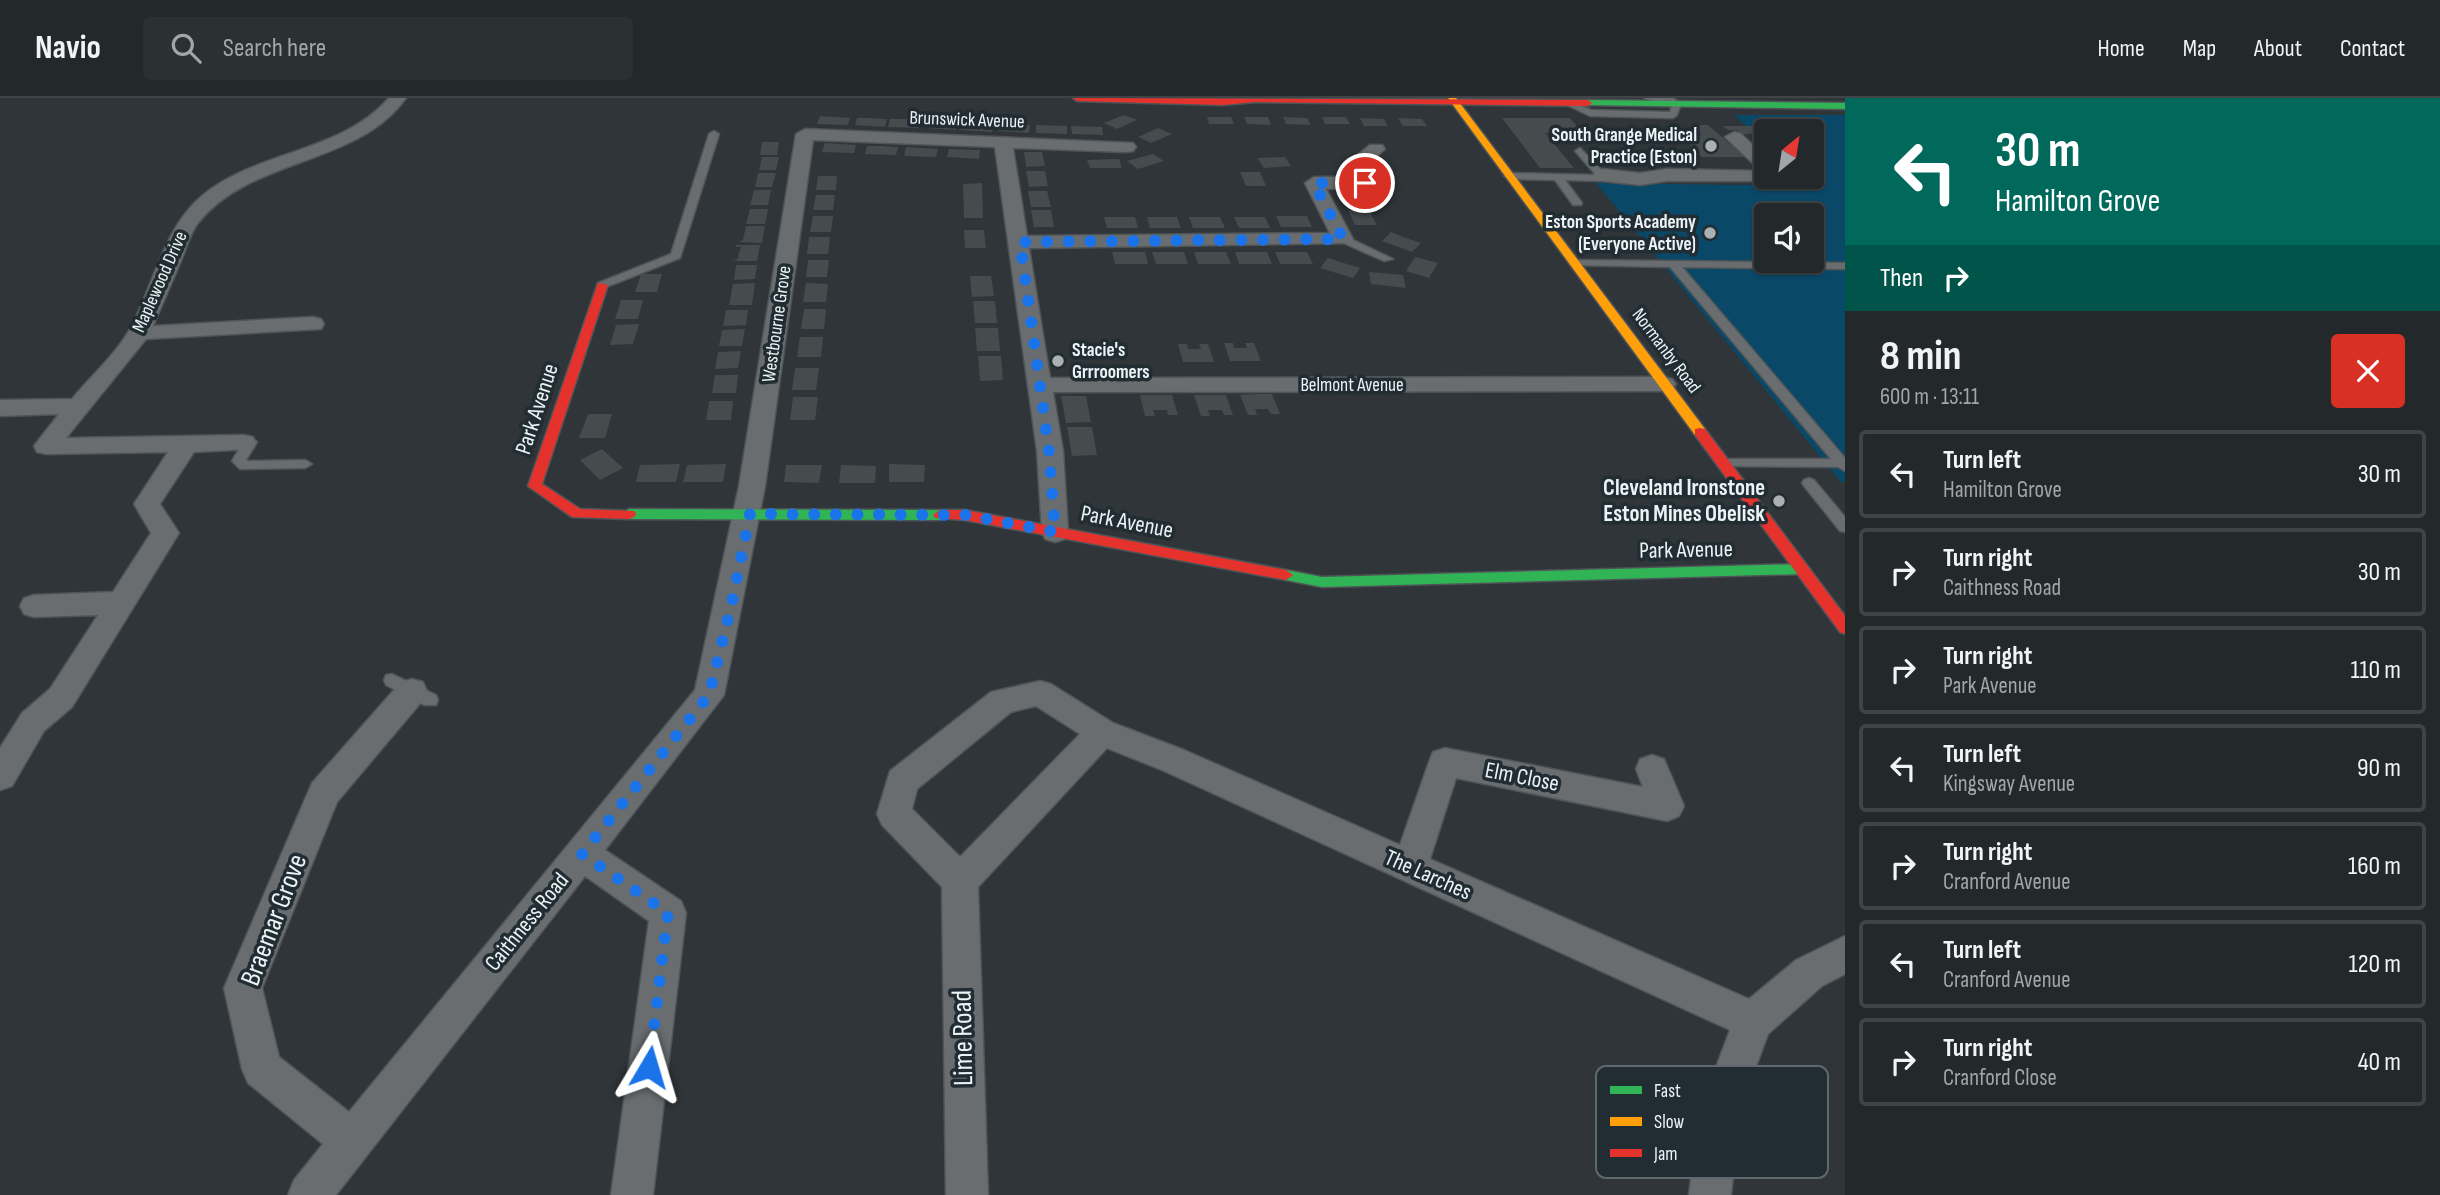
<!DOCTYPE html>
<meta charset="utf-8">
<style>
body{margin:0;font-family:"Sofia Sans Condensed",sans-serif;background:#2b3033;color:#f1f3f6;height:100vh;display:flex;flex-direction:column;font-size:26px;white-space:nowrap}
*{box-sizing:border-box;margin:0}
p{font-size:23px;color:#a3a6a9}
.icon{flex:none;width:38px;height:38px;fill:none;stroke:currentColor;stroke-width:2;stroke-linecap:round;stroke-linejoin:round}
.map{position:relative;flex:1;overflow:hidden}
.panel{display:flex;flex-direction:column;background:#23282b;width:595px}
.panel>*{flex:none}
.banner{background:#00695c;color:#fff;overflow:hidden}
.needle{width:46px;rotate:30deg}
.controls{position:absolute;left:1754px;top:21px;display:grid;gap:14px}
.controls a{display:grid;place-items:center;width:70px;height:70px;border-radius:7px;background:#23282b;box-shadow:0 2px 5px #0004,0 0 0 2px #404447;font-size:35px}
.pin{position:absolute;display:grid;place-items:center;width:60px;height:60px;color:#fff;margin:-30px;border:4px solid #fff;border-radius:50%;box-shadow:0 2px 7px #0007}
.me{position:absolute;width:77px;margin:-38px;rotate:7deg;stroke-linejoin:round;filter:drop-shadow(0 0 5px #0008)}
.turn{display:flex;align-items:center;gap:24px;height:147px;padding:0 35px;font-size:32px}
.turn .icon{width:91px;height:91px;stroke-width:2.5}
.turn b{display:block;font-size:49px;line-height:60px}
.then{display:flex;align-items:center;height:66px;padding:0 35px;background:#0003;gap:14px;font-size:26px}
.round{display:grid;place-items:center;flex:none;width:74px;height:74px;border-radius:7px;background:#2b3033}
.summary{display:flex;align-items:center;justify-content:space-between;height:119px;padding:0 35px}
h1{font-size:42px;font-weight:700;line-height:52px}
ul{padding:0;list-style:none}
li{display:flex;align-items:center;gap:21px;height:88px;margin:0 14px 10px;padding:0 21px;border:4px solid #404447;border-radius:7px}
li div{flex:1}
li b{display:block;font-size:26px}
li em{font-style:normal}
header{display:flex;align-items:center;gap:42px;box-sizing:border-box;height:98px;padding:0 35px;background:#23282b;border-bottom:2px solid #404447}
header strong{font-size:33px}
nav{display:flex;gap:38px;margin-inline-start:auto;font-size:24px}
.search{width:490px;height:63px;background:#2b3033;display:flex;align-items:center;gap:18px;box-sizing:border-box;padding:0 24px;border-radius:7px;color:#a3a6a9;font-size:26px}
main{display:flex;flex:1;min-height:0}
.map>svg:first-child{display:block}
.green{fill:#0a4868;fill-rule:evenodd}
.building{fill:#464b4e}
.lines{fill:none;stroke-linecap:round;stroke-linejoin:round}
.lane-casing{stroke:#4f5457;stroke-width:3}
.street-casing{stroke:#4f5457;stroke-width:3}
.fast-casing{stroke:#4f5457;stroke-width:3}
.slow-casing{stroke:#4f5457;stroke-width:3}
.jam-casing{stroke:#4f5457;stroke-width:3}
.lane{fill:#696d70;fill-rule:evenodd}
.street{fill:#696d70;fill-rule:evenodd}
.fast{fill:#30b455;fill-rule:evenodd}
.slow{fill:#ff9f0a;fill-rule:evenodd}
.jam{fill:#e5322d;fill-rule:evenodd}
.route{stroke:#1a73e8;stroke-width:12;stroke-dasharray:0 21.6}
.poi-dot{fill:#aab0b4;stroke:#212c33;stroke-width:2.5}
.labels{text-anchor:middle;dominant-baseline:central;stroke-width:7;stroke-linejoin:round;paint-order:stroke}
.far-street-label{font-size:19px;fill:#ecf3f7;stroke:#212c33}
.far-poi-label{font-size:19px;font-weight:bold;fill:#ecf3f7;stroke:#212c33;text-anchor:end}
.street-label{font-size:23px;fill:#ecf3f7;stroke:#212c33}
.poi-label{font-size:23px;font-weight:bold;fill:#ecf3f7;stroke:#212c33;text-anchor:end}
.near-street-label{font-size:28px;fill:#ecf3f7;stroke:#212c33}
.key{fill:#212c33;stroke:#5e686e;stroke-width:2}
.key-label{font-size:19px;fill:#ecf3f7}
</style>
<header>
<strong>Navio</strong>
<div class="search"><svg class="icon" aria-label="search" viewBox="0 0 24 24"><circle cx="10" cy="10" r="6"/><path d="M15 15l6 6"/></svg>Search here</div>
<nav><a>Home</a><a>Map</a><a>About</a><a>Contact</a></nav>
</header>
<main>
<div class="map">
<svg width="1845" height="1097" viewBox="0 0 1845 1097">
<rect width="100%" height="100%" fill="#2f3539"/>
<path class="green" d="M1734 17H1845V384H1841L1596 85 1808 88 1800 79H1811V33H1766V47ZM1766 117H1811V163H1766Z"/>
<path class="building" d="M1124 17 1137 22 1117 31 1104 25Z
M820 18 850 20 848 27 817 26Z
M1207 19H1231L1234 26H1209Z
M1244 19H1268L1271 27 1247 26Z
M1283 19 1307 20 1311 27 1286 26Z
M1322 19H1346L1350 26H1325Z
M857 20H872L887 21 885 29 855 27Z
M1360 20 1384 21 1388 28H1364Z
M1398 20 1422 21 1427 28H1403Z
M1502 20H1570L1583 35H1545L1574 70H1540Z
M890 21H905L920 22 918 30 888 29Z
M927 23 957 24 956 32 925 30Z
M963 24 993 26 992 34 961 32Z
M999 25 1030 27 1029 35 999 33Z
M1036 27 1067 28V36L1036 35Z
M1690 27H1708L1745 59H1702L1679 37H1702Z
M1071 28 1102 29 1103 37 1072 36Z
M1723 28H1761L1766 36H1741L1738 32H1728Z
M1158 30 1172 36 1151 45 1138 39Z
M762 44H779L777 57H760Z
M825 45 840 46 856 47 854 55 822 54Z
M867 48H882L898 49 896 57 865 56Z
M906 49 938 51 936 59 904 58Z
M949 51 980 52 979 61 947 59Z
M1024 54H1042L1045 68 1026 69Z
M1153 56 1164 63 1138 71 1127 63Z
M762 59H779L776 72H759Z
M1285 59 1291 68 1264 70 1257 60Z
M1119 61 1122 70H1090L1087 62Z
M1026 73H1045L1048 88 1029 89Z
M1240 74H1260L1266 88H1246Z
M758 75H776L772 89H755Z
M818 78H837L836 92H816Z
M982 85 983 120H964L963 86Z
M754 92H771L768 107H750Z
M1028 93H1047L1051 109H1031Z
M1341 93H1361L1369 108H1348Z
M816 97H835L833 112H813Z
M750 111H768L765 126H746Z
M1031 112H1051L1054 129H1034Z
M1348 112H1369L1377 127H1355Z
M813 118H833L831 134H810Z
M1276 118H1307L1312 129H1281Z
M1104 119H1135L1138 130H1107Z
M1147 119H1177L1181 130H1150Z
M1189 119H1220L1225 130H1193Z
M1234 119H1265L1270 130H1239Z
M746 128H765L762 145 738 144 743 142Z
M964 132H984L986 150H965Z
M1391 134 1406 140 1421 145 1412 154 1382 143Z
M809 139H830L828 156H807Z
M736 147H760L757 163H733L738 161 739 155 741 149H736Z
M1112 154H1145L1148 166H1115Z
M1152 154H1184L1188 166H1156Z
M1194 154H1226L1231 166H1198Z
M1235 154H1267L1272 166H1239Z
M1275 154H1307L1313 166H1280Z
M1415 159 1438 165 1429 180 1406 173Z
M1328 160 1360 170 1353 180 1320 170Z
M808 162H829L827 179H806Z
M736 167H757L755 181 734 182Z
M1369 174 1403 177 1406 190 1371 186Z
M641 176H662L657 194H635Z
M970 178H991L994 198 972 199Z
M755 185 752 207H729L733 186Z
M806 185 828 186 826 204H803Z
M621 202H643L638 221H615Z
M973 203H995L997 225H975Z
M804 211H826L824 231H801Z
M726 212H748L746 227 723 228Z
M639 226 633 246 610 247 616 227Z
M975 230H998L1000 253H977Z
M745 231 742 248H719L722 232Z
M800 239H823L821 259H797Z
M1224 245H1233L1234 250H1247L1245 245H1254L1261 263H1230Z
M1178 246H1187L1188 251H1201L1199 246H1208L1214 264H1183Z
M741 253 738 270 715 271 718 254Z
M978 258H1001L1003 282 980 283Z
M795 270H819L816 292H792Z
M715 277H738L736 295H712Z
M1255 296H1272L1280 316H1271L1268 311H1255L1257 317H1248L1240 297Z
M1140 297H1172L1178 317H1168L1167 312H1153L1155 318H1145Z
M1194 297H1226L1233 317H1224L1222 312H1208L1210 318H1201Z
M1061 298H1086L1091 324 1066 325Z
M793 299H818L815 322H790Z
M709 303H733L731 322H706Z
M588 316H612L605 340H579Z
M1067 329H1092L1097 357 1072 358Z
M602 351 623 370 600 382 580 362Z
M680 366 676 384H636L640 367Z
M726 366 723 384H683L687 367Z
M889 366 925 367 924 384H889Z
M786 367H822L819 385 784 384Z
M841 367 876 368 875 385H839Z"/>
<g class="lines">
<defs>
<path id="lane" d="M1644 0H1673L1681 6 1677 17 1673 20 1590 18 1563 5 1570 3 1591 12 1670 14 1672 7C1663 2 1651 5 1644 0Z
M714 33 719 36 680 160 606 189H598V185L671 156 709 36Z
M1580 50 1609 80 1604 83 1565 82 1582 105 1581 107H1573L1555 82 1509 81 1504 78 1509 75 1596 77 1575 53Z
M1339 139H1347L1393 161 1384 163 1339 143Z
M1574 162 1845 165V171L1682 169 1845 360V373L1838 369 1719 368V362L1724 361H1831L1670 169 1570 167V163Z
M250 340 257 344 246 362 248 363 305 362 312 366 305 370 240 371 232 363 245 341Z
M1809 380 1814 382 1845 419V434L1840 433 1804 388 1802 385 1804 382Z
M392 576 436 597 438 602 436 607H424L386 587 384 582 386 577Z"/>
<path id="street" d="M389 0H406C356 69 252 58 198 125 191 134 187 148 183 158 173 182 163 205 153 228L313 219 321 221 324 226 321 231 146 241 66 340 244 337 253 339 256 345 253 351 194 354 160 406 179 435 72 609 44 633 12 688 0 692V650L22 615 50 591 98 517 34 519 24 516 20 508 24 500 34 497 113 494 151 435 134 406 168 354 46 356 37 354 34 348 59 316 0 318V302L72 301C90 279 116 256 130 231 154 187 163 130 203 97 258 52 341 55 389 0Z
M805 31 1133 45 1136 49 1133 53 1127 54 1013 50 1027 138 1330 135 1305 85 1314 79H1352L1345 69 1348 65 1370 47H1382L1385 51 1364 70 1374 85 1372 89 1326 91 1353 141 1350 145 1029 150 1050 280 1664 279 1672 281 1676 286 1672 291 1664 293 1053 294 1063 353 1068 434 1065 441 1055 444 1045 441 1042 434 1037 353 995 49 813 42 765 388 724 597 605 752 681 803 686 815 653 1097H611L649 823 585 778 336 1097H288L294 1082 323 1046 248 985 242 971 224 890 312 685 401 584 412 581 423 584 427 593 423 602 337 704 262 890 279 959 349 1014 695 592 739 388 796 36Z
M1734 34 1740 35 1766 59V79H1785L1783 83H1667L1640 87 1602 83 1593 77 1602 71 1640 75 1667 71 1761 73 1725 39Z
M1040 583 1051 586 1113 625 1184 652 1400 747 1429 664 1433 654 1445 650 1643 689 1636 671 1640 661 1652 657 1664 661 1684 708 1679 718 1667 723 1456 680 1430 761 1749 901 1796 862 1845 838V876L1822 888 1768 936 1740 1012 1731 1097H1689L1700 1012 1730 932 1162 672 1107 650 978 789 988 1097H946L942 789 882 727 877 716 890 673 991 594ZM1036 608 1080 636 960 759 912 711 917 691 1011 614Z"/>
<path id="fast" d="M1588 2 1845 5V11L1585 7V3Z
M629 411 940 412 947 417 940 422 629 421 622 416Z
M1803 466 1810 471 1803 476 1322 489 1286 482 1279 477 1286 472 1322 479Z"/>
<path id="slow" d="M1448 0H1456L1705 331V337H1695Z"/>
<path id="jam" d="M1073 0 1588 2 1592 5 1588 8 1255 4 1223 7 1077 3Z
M598 185 608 187 542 386 580 411 634 413 636 416 634 419 629 421 572 419 528 388Z
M1700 330 1705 331 1845 518V536L1840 534 1695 337V331Z
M940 412H965L1286 472 1293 477 1286 482 965 422 935 420 933 417Z"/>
</defs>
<use href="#lane" class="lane-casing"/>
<use href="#street" class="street-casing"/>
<use href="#fast" class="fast-casing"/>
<use href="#slow" class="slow-casing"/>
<use href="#jam" class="jam-casing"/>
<use href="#lane" class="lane"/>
<use href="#street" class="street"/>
<use href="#fast" class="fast"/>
<use href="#slow" class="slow"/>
<use href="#jam" class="jam"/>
</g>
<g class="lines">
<path class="route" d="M649 969 668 815 582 756 709 597 732 504 750 416 965 417 1055 434 1049 353 1020 144 1343 141 1314 85H1365"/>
</g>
<g class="poi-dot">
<circle cx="1711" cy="48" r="7"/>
<circle cx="1710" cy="135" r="7"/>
<circle cx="1058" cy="263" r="7"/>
<circle cx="1779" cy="403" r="7"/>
</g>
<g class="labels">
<g class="far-street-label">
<text transform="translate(967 22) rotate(2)">Brunswick Avenue</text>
<text transform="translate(160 184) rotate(-66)">Maplewood Drive</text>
<text transform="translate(777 226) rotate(-82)">Westbourne Grove</text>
<text transform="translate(1666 253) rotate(53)">Normanby Road</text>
<text x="1352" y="287">Belmont Avenue</text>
</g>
<g class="far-poi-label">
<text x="1697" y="37">South Grange Medical<tspan x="1697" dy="22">Practice (Eston)</tspan></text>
<text x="1696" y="124">Eston Sports Academy<tspan x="1696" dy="22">(Everyone Active)</tspan></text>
<text x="1072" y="252" text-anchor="start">Stacie's<tspan x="1072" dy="22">Grrroomers</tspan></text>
</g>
<g class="street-label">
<text transform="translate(537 311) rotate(-72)">Park Avenue</text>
<text transform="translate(1127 424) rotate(11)">Park Avenue</text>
<text transform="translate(1686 452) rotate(-1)">Park Avenue</text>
<text transform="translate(1522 679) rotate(11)">Elm Close</text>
<text transform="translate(1428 777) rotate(24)">The Larches</text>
<text transform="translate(527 824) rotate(-51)">Caithness Road</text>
</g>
<g class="poi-label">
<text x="1765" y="390">Cleveland Ironstone<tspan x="1765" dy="26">Eston Mines Obelisk</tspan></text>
</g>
<g class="near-street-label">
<text transform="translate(274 822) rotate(-69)">Braemar Grove</text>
<text transform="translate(963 940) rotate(-91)">Lime Road</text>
</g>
</g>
<rect x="1596" y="968" width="232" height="112" rx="10" class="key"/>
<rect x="1610" y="988" width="32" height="8" fill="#30b455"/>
<rect x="1610" y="1019" width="32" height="9" fill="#ff9f0a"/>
<rect x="1610" y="1051" width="32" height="8" fill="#e5322d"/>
<g class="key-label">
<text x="1654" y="999">Fast</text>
<text x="1654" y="1030">Slow</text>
<text x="1654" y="1062">Jam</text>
</g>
</svg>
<div class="controls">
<a><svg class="needle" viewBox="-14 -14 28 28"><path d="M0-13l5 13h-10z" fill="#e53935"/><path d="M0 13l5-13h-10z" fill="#a3a6a9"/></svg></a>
<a><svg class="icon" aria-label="sound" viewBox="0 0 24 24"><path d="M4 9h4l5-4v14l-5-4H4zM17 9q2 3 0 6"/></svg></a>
</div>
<div class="pin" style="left:1365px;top:85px;background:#d93025"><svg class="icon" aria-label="arrive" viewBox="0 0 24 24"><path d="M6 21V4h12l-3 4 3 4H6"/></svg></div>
<svg class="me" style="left:649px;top:969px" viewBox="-20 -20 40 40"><path d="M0-17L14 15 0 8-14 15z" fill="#1a73e8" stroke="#fff" stroke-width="4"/></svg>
</div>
<section class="panel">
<div class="banner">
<div class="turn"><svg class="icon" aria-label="left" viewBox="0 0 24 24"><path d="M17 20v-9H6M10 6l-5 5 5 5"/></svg><div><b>30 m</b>Hamilton Grove</div></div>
<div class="then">Then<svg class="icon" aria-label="right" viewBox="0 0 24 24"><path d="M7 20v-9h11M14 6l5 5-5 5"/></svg></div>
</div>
<div class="summary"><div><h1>8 min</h1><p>600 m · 13:11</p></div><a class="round" style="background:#d93025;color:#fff"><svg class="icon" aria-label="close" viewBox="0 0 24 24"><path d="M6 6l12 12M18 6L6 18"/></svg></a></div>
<ul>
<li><svg class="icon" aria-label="left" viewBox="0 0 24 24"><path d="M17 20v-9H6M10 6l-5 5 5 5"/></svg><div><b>Turn left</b><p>Hamilton Grove</p></div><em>30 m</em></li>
<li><svg class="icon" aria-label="right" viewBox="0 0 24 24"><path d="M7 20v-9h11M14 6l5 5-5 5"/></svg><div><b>Turn right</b><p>Caithness Road</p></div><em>30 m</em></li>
<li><svg class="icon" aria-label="right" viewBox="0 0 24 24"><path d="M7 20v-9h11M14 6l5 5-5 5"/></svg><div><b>Turn right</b><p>Park Avenue</p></div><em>110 m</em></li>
<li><svg class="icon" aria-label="left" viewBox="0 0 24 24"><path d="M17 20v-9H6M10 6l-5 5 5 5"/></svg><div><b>Turn left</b><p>Kingsway Avenue</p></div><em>90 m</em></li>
<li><svg class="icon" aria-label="right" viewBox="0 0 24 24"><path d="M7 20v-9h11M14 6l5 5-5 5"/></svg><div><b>Turn right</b><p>Cranford Avenue</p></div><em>160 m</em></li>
<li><svg class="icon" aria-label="left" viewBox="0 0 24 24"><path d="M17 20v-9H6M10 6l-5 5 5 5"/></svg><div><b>Turn left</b><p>Cranford Avenue</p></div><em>120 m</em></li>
<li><svg class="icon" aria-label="right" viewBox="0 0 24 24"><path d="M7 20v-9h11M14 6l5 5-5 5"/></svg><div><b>Turn right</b><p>Cranford Close</p></div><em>40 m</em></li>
</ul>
</section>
</main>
